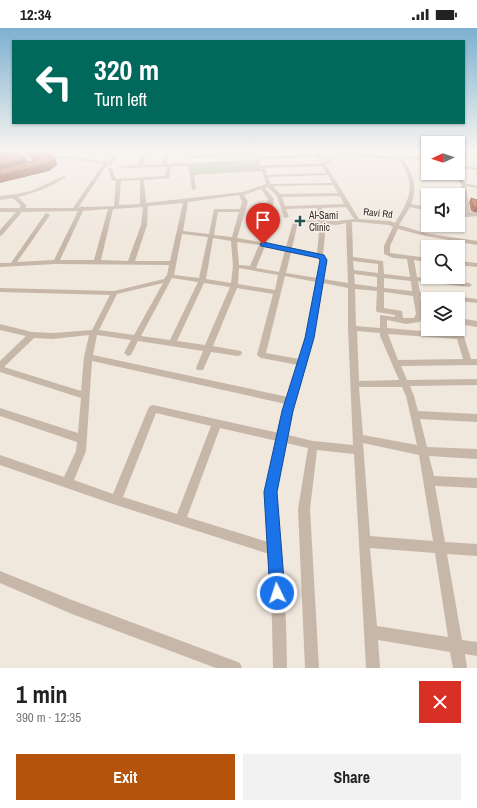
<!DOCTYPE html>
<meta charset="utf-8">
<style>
body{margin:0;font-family:"Archivo Narrow",sans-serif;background:#f2f2f2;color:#222;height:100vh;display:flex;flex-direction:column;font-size:15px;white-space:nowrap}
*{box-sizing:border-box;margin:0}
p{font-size:13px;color:#767676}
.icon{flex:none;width:22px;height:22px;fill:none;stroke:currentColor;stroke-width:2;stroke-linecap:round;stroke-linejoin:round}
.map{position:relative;height:640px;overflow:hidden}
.sheet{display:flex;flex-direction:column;background:#fff;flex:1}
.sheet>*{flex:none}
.guide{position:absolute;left:12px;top:12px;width:453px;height:84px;border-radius:0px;box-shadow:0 1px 3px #0004;background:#00695c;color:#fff;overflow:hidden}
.needle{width:26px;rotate:267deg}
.buttons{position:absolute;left:421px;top:108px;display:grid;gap:8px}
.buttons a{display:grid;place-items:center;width:44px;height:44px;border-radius:0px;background:#fff;box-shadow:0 1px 3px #0004;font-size:20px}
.pin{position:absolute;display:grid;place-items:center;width:34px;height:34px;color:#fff;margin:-41px -17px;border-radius:50% 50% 50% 0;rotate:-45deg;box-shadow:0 0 4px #0007}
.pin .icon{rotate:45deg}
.me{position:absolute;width:44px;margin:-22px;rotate:356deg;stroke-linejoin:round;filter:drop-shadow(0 0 3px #0008)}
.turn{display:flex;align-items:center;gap:14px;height:84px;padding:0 16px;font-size:18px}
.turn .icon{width:52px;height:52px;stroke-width:2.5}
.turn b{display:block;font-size:28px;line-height:34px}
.round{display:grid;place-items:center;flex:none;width:42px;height:42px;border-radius:0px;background:#f2f2f2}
.head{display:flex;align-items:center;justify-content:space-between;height:68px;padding:0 16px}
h1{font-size:24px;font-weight:700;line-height:30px}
.action{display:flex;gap:8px;margin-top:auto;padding:8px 16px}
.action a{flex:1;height:46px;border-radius:0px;background:#b45309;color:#fff;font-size:16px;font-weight:700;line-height:46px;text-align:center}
.action a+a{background:#f2f2f2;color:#222}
.status{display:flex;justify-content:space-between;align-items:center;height:28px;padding:0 20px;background:#fff;direction:ltr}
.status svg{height:11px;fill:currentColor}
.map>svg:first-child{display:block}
.green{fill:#b4be9e}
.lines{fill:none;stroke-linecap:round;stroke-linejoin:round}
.minor{fill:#c7b7a9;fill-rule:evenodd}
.wall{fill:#a35943}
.shaded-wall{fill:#844837}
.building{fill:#bd674e;stroke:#844837}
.route{fill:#1a73e8;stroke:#114b97}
.poi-dot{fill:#215154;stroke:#f8f1e9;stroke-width:1.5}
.labels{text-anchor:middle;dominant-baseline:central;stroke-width:3;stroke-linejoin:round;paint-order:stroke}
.far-street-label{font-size:10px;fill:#352c29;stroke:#f8f1e9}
.far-poi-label{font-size:10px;fill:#352c29;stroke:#f8f1e9;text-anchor:start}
</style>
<div class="status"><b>12:34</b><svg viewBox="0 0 49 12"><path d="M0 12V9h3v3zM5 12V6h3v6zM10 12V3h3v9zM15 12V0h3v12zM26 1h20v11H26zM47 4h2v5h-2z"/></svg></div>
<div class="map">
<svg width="477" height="640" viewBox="0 0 477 640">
<rect width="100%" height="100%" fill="#f0e7dd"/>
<path class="green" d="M259 134 262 142 194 146 193 138Z"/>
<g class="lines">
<path class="minor" d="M117 123H121L111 137H107L78 180 82 178 84 179 114 178 116 153 112 152 108 140H112L116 151 165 148 167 139 121 140V138H123L138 137 142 123H146L143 137H162L165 123H169L166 136 259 132 261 133 259 134 193 138 194 145 261 141 260 138 262 137 321 136 317 129 258 131 254 126 192 130 190 129 192 128 253 124V123H257L260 129 315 127 313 123H317L324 134 337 126 346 124 365 127 396 129 394 123H398L400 127 428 131V133L402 130C413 145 418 158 411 176L428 179V183L410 179 399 197 425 205 477 213V217L425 208 398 201 390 218V225L428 230V234L414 232 417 249 469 255 472 257 469 259 418 253 420 264 477 271V275L458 273V271H442L420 268 424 286 420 294 406 296 387 292V300L456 306 454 301H458V298L461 299 471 331H477V337L401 338 407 352 477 351V357L410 358 414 368 418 383 477 386V394L420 391 427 419 477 421V431L429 428 434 448 477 450V460L435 458 445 514 477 516V528L447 526 462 612 477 614V628L465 626 467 640H453L450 624 378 612 380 640H366L354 426 317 422 310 481 319 640H305L298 481 308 420 286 415 276 464 286 594 287 640H273L272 594 269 526 116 477 0 437V427L64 449 76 423 77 414 0 388V380L78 405 81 370 0 344V333L26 308 0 302V296L32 304 53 305 92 302 110 267 0 264V260L114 263 164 251 167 247 169 237 56 236 0 239V235H11L45 186 47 185 50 187 17 234 54 232 78 183 22 184 2 207 0 208V202L16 184H0V180H19L21 178 13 170 0 172V168L17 166 31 163 63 148H65V150C50 159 35 165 18 169L27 178 25 180H73L103 136 66 130 53 131H51V129L66 128 108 134ZM346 126 365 129 399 131C417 158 410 170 395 195L390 193 359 191 326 137 339 128ZM188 138 192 161 194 162 196 161 194 147 262 143 266 156 243 164 146 175 144 152 169 150 171 139ZM322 138 326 145 267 147 265 140ZM328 147 332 155 271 156 268 149ZM140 152V176L119 177 121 153ZM333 157 338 165 280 166 273 158ZM268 159 277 168 284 190 289 189 286 181 317 180 320 192 294 191 286 219 266 215 274 171 265 160ZM261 161 268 171 260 214 237 210 248 174 244 167ZM239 167 242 174 240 181H214L209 206 183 203 188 174ZM340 168 344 176 285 178 282 169ZM183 175 170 233H135L147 197 148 178ZM143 179 141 197 128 233 101 232 113 181ZM346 179 354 191 336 193H325L322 180ZM108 181 94 232H60L83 183ZM218 184H239L232 209 214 207ZM298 194 320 195 317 225 292 220ZM352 194H357L389 197 393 199 384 218V226L393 230 407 231 410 249 384 246 383 233 353 229ZM346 195 348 255 323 251 326 232 323 227 326 196 336 197ZM182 206 208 209 199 250 174 247ZM213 210 231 213 233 238 231 255 206 251ZM237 214 259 217 250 238 239 237ZM265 218 285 222 279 244 256 240ZM291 224 318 229 320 232 317 250 286 245ZM353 233 378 236V245L354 242ZM239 240 278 247 275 262 238 256ZM354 246 377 249V259L355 256ZM285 248 316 254 306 310 299 331 266 325ZM172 250 198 254 170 312 141 308ZM384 250 411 253 412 263 384 260ZM163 255 134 307 99 302 117 266ZM204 255 230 259 205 317 177 313ZM323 255 348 260V300L353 417 313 413 288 407 293 383 314 310ZM237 260 273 266 257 327 261 330 298 337 288 369 93 327 97 307 131 312 124 325 128 328 131 327 138 313 203 323 196 340 197 342H203L211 324 238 328 241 327 242 325 241 323 213 318ZM355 261 377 263 376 282 377 284 395 287V289L380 287V300L356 298ZM384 264 413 268 416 286 414 290H403L402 283 384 280ZM357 303 380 305V308L399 352 359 353ZM388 306 457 311 463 331 398 332ZM89 307 84 329 81 363 4 339 34 310 53 311ZM92 333 286 376 279 405 153 377 150 378 148 381 113 466 74 452 86 423ZM359 359H402L406 368 417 417 363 407ZM156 385 211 398 177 486 123 469ZM220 400 277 413 266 464 268 514 187 489ZM363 415 419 427 433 513 370 508ZM370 520 435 525 448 609 377 598Z
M458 137 477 140V142L458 139Z
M454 145H458L465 155 477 158V160L466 158 470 184H477V188L468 189 458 188V184H465L461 156Z
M458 233 477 235V239L458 237Z
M458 290 477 293V299L458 296Z
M0 543 72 572 235 633 240 635 242 640H216L72 586 0 555Z"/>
</g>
<path class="wall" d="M0 123H16L28 134 33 133 23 123H47L57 137 49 143Z
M471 170 477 172V184H474L471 183 469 174Z"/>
<path class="shaded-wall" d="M6 123H16L18 128 0 132V124Z
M55 130 57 137 49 143 0 155V147Z
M27 131 29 138 0 145V137Z
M476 180H477V184H474Z"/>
<path class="building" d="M18 123 27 131 0 137V127Z
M28 123H47L55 130 47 136 0 147V141L37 132Z
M471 170 477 172V180L473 179Z"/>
<linearGradient id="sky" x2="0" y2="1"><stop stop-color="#7db0d0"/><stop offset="0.58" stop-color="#f8f4f0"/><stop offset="1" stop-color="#f8f4f0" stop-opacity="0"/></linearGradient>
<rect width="477" height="212" fill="url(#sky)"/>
<path class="route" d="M263 214 324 227 327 232 314 310 293 383 277 464 285 565 283 570 277 572 272 570 270 565 264 464 282 383 305 310 320 232 318 230 261 218 260 216Z"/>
<path class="poi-dot" d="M298 187h4v4h4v4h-4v4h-4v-4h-4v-4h4z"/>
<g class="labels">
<g class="far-street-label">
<text transform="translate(378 185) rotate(6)">Ravi Rd</text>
</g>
<g class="far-poi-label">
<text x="309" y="187">Al-Sami<tspan x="309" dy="12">Clinic</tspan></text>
</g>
</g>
</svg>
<div class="buttons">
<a><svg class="needle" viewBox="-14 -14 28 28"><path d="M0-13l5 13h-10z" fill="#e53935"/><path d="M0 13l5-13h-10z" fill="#767676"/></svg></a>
<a><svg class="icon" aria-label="sound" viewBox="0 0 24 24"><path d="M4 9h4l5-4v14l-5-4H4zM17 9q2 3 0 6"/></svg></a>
<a><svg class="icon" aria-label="search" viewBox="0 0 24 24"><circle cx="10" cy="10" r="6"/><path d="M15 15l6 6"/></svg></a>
<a><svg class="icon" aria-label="layers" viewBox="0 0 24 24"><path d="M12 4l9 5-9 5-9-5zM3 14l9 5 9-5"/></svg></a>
</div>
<div class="pin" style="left:263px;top:216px;background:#d93025"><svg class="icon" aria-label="arrive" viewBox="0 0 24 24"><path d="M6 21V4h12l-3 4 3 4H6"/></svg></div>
<svg class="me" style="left:277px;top:565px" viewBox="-20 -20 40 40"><circle r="17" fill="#1a73e8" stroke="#fff" stroke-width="3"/><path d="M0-11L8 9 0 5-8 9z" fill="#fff"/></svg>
<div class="guide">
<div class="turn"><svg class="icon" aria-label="left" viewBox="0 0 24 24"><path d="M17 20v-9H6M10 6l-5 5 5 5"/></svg><div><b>320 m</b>Turn left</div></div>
</div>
</div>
<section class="sheet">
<div class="head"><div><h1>1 min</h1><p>390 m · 12:35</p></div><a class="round" style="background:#d93025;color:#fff"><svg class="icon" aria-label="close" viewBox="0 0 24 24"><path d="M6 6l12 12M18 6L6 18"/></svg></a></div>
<div class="action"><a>Exit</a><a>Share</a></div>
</section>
